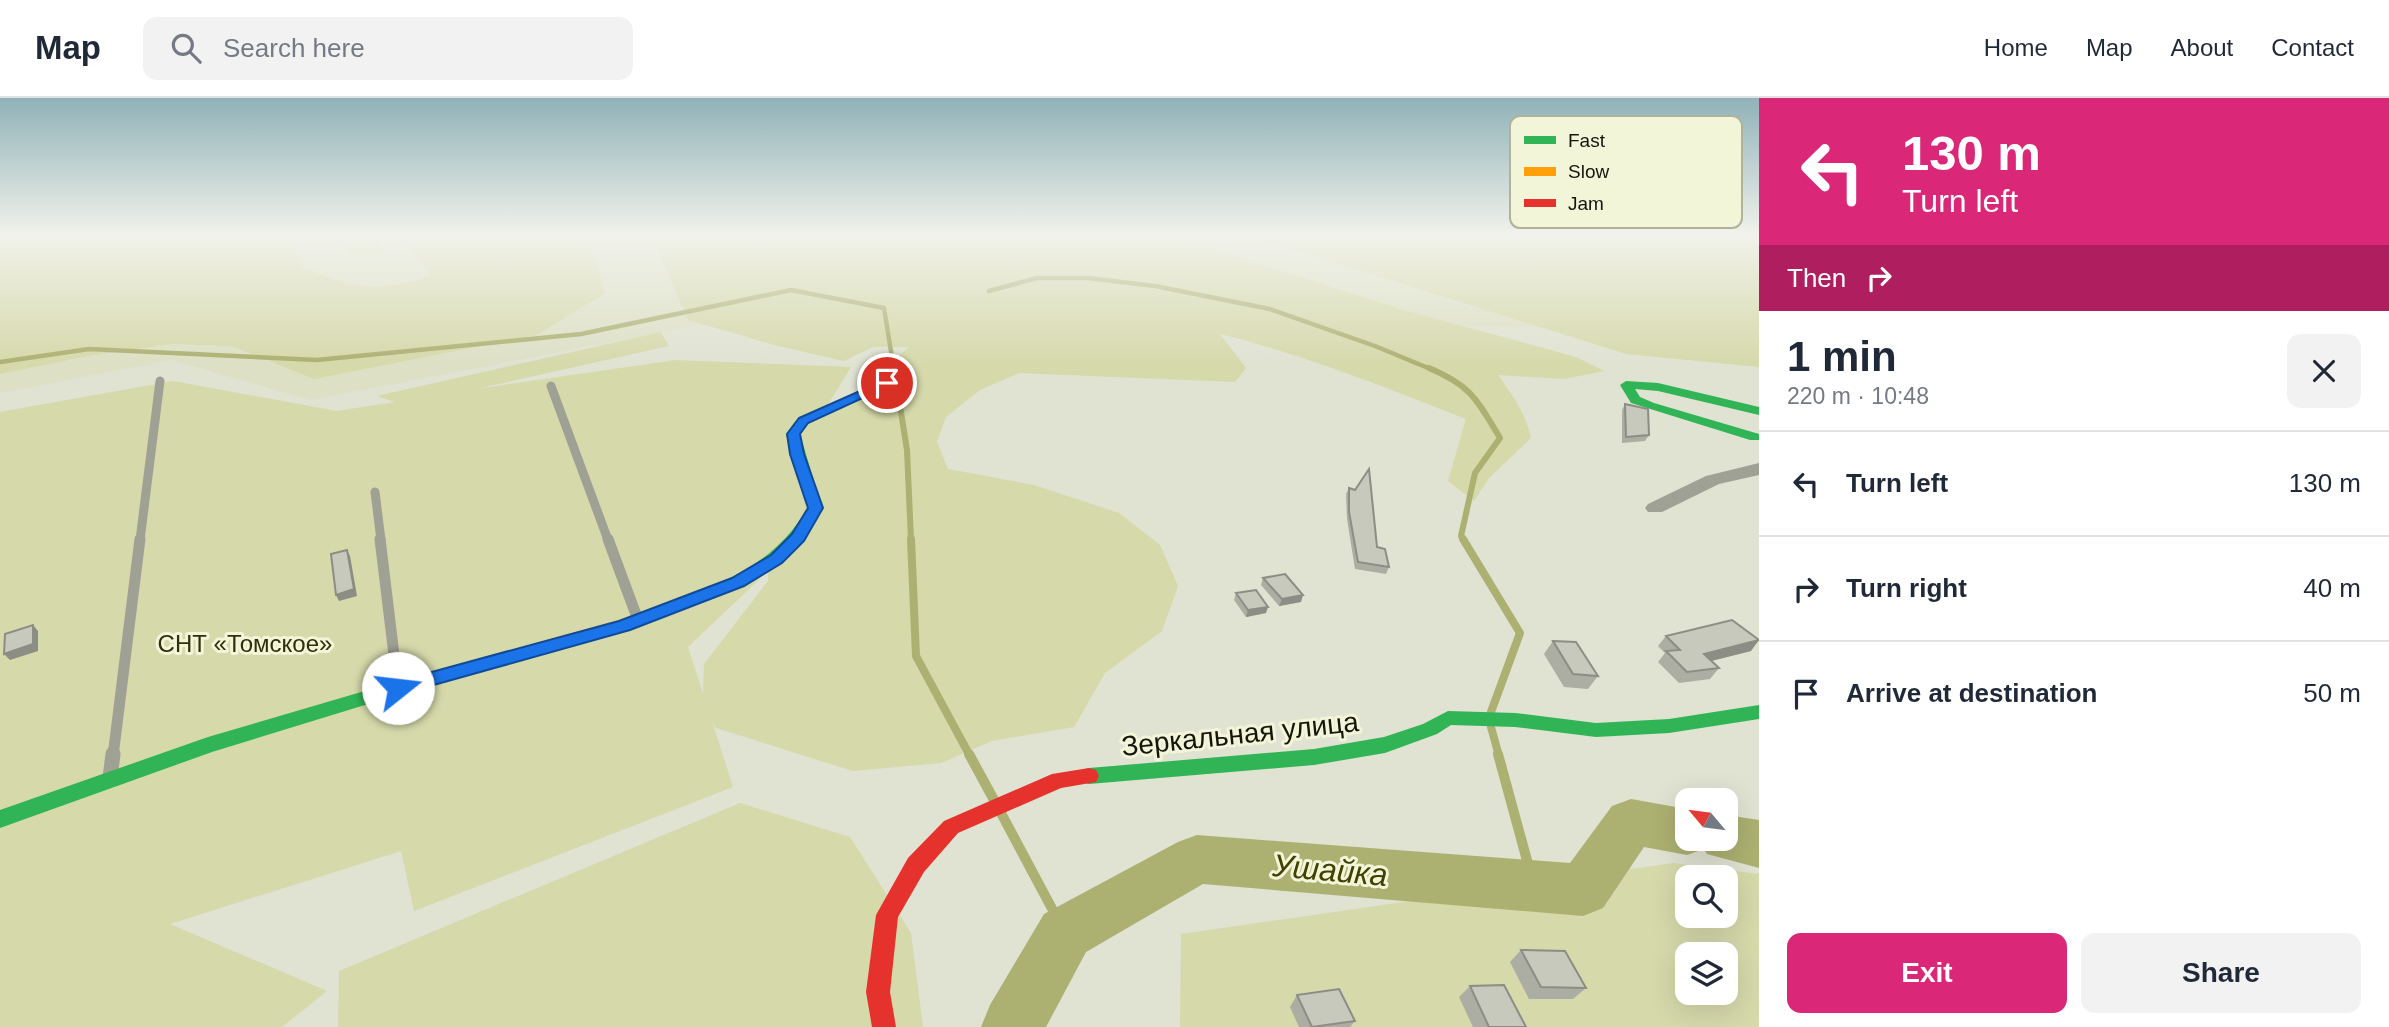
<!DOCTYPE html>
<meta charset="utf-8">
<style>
body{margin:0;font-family:Helvetica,sans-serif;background:#f2f2f3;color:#1f2937;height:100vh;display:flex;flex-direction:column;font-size:26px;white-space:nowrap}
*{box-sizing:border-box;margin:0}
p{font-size:23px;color:#747a83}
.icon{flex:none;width:38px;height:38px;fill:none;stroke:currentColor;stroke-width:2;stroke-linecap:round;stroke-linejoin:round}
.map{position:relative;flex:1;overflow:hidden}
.details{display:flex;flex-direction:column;background:#fff;width:630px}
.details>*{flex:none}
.top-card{background:#db2777;color:#fff;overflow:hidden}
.needle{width:46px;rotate:299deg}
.tools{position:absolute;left:1675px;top:690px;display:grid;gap:14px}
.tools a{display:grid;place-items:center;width:63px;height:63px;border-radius:14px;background:#fff;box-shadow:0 7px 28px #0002;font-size:35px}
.pin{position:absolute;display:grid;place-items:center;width:60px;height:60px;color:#fff;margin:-30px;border:4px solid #fff;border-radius:50%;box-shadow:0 2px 7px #0007}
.me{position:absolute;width:77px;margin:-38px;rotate:74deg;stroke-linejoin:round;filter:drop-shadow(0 0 5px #0008)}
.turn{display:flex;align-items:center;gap:24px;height:147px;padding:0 28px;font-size:32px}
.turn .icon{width:91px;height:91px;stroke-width:2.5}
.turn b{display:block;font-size:49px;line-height:60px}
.then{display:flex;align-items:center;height:66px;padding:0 28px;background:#0003;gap:14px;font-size:26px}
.round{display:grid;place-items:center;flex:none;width:74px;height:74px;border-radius:14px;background:#f2f2f3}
.summary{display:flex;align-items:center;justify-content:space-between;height:119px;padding:0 28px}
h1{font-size:42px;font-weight:600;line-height:52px}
.cta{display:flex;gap:14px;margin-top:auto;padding:14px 28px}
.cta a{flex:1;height:80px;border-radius:14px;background:#db2777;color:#fff;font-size:28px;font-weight:600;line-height:80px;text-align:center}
.cta a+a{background:#f2f2f3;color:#1f2937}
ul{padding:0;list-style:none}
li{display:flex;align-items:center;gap:21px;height:105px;padding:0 28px;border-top:2px solid #e0e1e3}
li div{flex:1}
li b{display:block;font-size:26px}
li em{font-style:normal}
header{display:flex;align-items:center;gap:42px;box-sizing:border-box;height:98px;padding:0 35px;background:#fff;border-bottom:2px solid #e0e1e3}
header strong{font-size:33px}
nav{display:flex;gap:38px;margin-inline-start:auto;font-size:24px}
.search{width:490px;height:63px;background:#f2f2f3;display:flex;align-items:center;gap:18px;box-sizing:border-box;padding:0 24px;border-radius:14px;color:#747a83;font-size:26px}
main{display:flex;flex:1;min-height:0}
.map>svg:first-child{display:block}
.built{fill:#dde0c5}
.green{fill:#d6d9aa;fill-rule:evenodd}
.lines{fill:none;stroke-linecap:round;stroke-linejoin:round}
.stream-far3{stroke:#acb071;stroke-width:4.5}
.stream-far2{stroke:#acb071;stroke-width:6}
.stream-far1{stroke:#acb071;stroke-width:8}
.stream{stroke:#acb071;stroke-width:10}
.river{fill:#acb071;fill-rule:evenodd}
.lane-far2{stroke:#a0a195;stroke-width:9}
.lane-far1{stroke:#a0a195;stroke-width:11}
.lane{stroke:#a0a195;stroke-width:15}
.street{fill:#a0a195;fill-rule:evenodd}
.fast{fill:#30b455;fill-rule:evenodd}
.slow{fill:#ff9f0a;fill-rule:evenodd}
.jam{fill:#e5322d;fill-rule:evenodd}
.wall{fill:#acada3}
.shaded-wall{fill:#8c8d84}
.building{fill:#c8c9bd;stroke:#8c8d84;stroke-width:2}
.route{fill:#1a73e8;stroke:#114b97;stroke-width:2}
.labels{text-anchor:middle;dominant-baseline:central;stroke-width:6;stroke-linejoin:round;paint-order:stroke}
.park-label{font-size:24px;fill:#2e2f0b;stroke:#f3f5d9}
.near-street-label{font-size:28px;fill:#15160c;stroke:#f3f5d9}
.near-water-label{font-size:32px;font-style:italic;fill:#404200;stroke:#f3f5d9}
.key{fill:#f3f5d9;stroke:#b0b29c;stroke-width:2}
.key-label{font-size:19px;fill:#15160c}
</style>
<header>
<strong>Map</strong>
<div class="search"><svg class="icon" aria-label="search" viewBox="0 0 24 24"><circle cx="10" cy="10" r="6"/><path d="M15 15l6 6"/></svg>Search here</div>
<nav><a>Home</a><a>Map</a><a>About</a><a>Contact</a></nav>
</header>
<main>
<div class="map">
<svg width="1759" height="929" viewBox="0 0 1759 929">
<rect width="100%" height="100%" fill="#e0e2d2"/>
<path class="built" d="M0 137H1759V230L704 226 311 302 171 262 0 295Z"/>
<path class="green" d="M0 137H286L303 170C357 191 375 195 431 178L416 157 393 137H571L592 152 605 195 537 237 314 281 232 248 171 246 88 258 0 276Z
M338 137H375L386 157H348Z
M651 137H1170L1400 211 1576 259 1604 273 1564 281 1498 277C1513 298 1525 314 1531 340L1489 380 1474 403 1448 383 1466 321C1385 289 1305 257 1220 236L1246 270 1235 284 1019 275 980 292 946 319 937 344 948 371 1034 387 1119 415 1160 447 1178 488 1162 533 1105 575 1074 629 992 643 941 665 853 673 716 630 712 623 733 689 414 813 401 753 170 826 327 893 282 929H0V314L173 283 337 313 395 304 377 298 661 234 669 248 476 291 676 262 851 269 821 318 848 303 909 249H873L844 263 778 248 688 222ZM768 473V483L704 566 703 595 688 549Z
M1247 137H1759V269L1626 256Z
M740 705 850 739 911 835 923 929H338L339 873Z
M1673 765 1759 776V929H1180L1181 836ZM1687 779H1726V817H1687ZM1687 856H1726V894H1687Z"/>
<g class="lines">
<path class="stream-far3" d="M989 193 1037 180H1088L1155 188 1270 211 1375 248 1433 272
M0 264 89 251 317 262 581 236 791 192 884 210 894 272"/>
<path class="stream-far2" d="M894 270 907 352 911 442
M1429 270C1472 288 1477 302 1500 340L1475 375 1461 438 1464 442"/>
<path class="stream-far1" d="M911 441 916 558 970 658
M1463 441 1520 535 1491 614
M1491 629 1499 658"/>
<path class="stream" d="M969 656 994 702
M1498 656 1534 788
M1001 715 1065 835"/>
<path class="river" d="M1631 701 1687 711V740H1726V717L1759 722V770L1707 756 1704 751 1687 757 1644 749 1603 810 1583 818 1203 786 1086 854 1046 929H981L990 907 1044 816 1178 744 1197 737 1570 765 1612 708Z"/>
<path class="lane-far2" d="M551 288 608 442
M375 394 381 442
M140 442 160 283"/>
<path class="lane-far1" d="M380 441 398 590
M608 441 638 522
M113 658 140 441"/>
<path class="lane" d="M110 680 113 656"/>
<path class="street" d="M1759 365V377L1719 386 1662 414H1648L1645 410 1648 406 1706 378Z"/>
<path class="fast" d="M887 281 891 282V288L809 325 800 336 822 410C802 444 780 470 744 487 735 491 727 497 717 494L715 490 717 486C757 469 785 447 808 410L786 336 799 319Z
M1626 283 1658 285 1759 309V317L1658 293 1635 291 1640 299 1654 305 1759 336V342H1750L1631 305 1620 287Z
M385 587 391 589 394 594 391 599 212 654 0 730V712L208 639Z
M1759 607V621L1669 635 1596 639 1515 629 1451 627 1437 636 1385 655 1314 667 1089 686 1082 684 1079 678 1082 672 1089 670 1314 651 1384 639 1423 626 1448 613 1515 615 1596 625 1669 621Z"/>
<path class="slow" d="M723 485 731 490 729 494 630 531 385 601 379 599 376 594 379 589 385 587 619 522Z"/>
<path class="jam" d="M1089 670 1096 672 1099 678 1096 684 1061 690 958 735 924 774 898 819 890 894 896 929H872L866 894 876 817 908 760 944 723 1052 676Z"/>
</g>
<path class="wall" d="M1625 306 1649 337 1645 343 1622 345V312Z
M1349 390 1371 398 1377 449 1389 469 1386 476 1355 471 1347 421 1346 396Z
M1263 480 1301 504 1279 508 1261 487Z
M1236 495 1266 515 1246 519 1234 502Z
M1666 538 1751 553 1711 563 1719 570 1710 581 1679 585 1658 564 1665 555 1658 548Z
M1553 543 1598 578 1588 591 1564 589 1544 556Z
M1521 852 1586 890 1573 901H1529L1510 864Z
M1470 888 1526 929H1473L1459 899Z
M1297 897 1355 923 1350 929H1299L1290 909Z"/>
<path class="shaded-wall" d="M347 452 350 458 357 498 339 503 336 497Z
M1303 497 1301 504 1279 508 1282 501Z
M1268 509 1266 515 1246 519 1248 512Z
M33 527 38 533V553L10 562 4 556Z
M1759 542 1751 553 1695 567 1704 556Z"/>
<path class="building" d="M1625 306 1648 311 1649 337 1626 339Z
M1369 371 1377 449 1385 451 1389 469 1358 464 1349 414V390L1355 392Z
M347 452 354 491 336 497 331 456Z
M1285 476 1303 497 1282 501 1263 480Z
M1256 492 1268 509 1248 512 1236 495Z
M1732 522 1759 542 1704 556 1719 570 1687 574 1666 553 1680 552 1666 538Z
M33 527V546L4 556 5 536Z
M1553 543 1576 544 1598 578 1573 576Z
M1521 852 1565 853 1586 890 1541 889Z
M1504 887 1526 929H1489L1470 888Z
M1339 891 1355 923 1312 929 1297 897Z"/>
<linearGradient id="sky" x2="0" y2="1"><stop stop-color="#90b2b8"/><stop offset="0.51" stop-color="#f1f2eb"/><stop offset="1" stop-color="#f1f2eb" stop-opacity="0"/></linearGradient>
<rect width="1759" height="267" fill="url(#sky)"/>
<path class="route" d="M887 281 893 285 891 287 808 325 800 336 804 356 823 410 804 443 782 465 744 488 630 532 398 597 391 595 389 590 391 585 619 523 732 480 771 457 792 436 808 410 790 356 787 336 799 320Z"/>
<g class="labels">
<g class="park-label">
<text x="245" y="545">СНТ «Томское»</text>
</g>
<g class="near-street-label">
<text transform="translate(1240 636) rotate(-6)">Зеркальная улица</text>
</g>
<g class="near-water-label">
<text transform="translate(1330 772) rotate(5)">Ушайка</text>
</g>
</g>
<rect x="1510" y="18" width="232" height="112" rx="10" class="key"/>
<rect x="1524" y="38" width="32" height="8" fill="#30b455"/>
<rect x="1524" y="69" width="32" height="9" fill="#ff9f0a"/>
<rect x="1524" y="101" width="32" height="8" fill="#e5322d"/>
<g class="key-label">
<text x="1568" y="49">Fast</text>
<text x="1568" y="80">Slow</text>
<text x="1568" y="112">Jam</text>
</g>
</svg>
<div class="tools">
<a><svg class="needle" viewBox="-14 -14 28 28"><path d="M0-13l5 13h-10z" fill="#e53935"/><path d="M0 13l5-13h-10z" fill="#747a83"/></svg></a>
<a><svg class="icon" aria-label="search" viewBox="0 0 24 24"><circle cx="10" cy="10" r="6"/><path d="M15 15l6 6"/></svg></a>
<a><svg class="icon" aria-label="layers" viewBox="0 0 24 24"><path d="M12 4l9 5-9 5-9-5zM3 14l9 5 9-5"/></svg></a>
</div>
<div class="pin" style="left:887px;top:285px;background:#d93025"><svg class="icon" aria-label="arrive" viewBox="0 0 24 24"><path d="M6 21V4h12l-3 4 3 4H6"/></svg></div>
<svg class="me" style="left:398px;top:590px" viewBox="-20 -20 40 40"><circle r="19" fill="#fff"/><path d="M0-13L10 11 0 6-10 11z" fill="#1a73e8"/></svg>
</div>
<section class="details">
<div class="top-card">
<div class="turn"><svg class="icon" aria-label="left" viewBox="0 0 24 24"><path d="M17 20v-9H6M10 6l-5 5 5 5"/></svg><div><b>130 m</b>Turn left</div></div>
<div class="then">Then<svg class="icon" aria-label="right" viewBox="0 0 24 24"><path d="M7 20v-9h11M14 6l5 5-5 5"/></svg></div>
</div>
<div class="summary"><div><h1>1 min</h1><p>220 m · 10:48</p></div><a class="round"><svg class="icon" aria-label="close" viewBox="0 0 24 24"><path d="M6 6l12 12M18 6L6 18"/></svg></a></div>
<ul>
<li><svg class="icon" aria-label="left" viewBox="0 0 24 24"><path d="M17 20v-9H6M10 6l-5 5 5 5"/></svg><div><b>Turn left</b></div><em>130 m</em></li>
<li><svg class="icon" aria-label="right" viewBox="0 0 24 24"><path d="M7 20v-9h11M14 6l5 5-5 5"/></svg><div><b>Turn right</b></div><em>40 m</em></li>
<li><svg class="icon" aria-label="arrive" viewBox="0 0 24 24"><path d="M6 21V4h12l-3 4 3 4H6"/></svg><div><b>Arrive at destination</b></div><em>50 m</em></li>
</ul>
<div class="cta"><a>Exit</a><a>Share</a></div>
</section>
</main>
